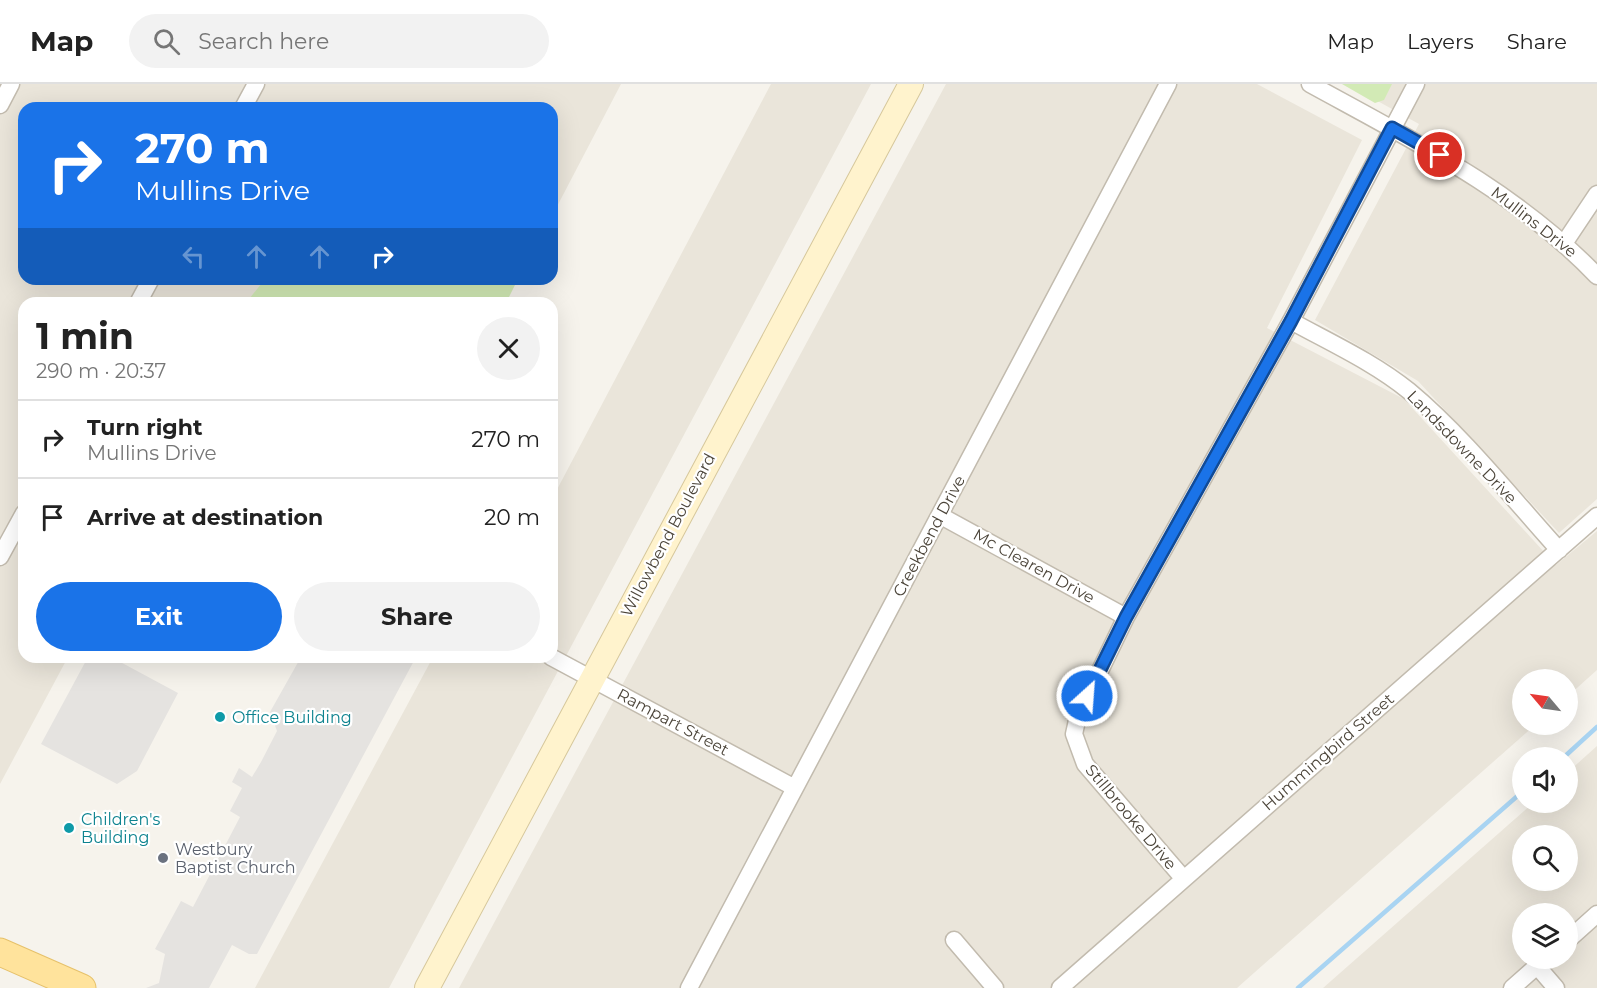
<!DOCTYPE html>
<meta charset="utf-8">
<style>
body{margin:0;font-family:Montserrat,sans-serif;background:#f2f2f2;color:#222;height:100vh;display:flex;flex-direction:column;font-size:22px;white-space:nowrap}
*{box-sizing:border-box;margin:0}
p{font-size:20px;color:#767676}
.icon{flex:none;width:33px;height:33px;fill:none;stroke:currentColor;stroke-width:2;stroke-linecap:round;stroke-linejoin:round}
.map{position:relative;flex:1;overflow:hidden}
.sheet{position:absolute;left:18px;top:213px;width:540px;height:366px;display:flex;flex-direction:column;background:#fff;border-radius:18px;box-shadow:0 6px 24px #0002}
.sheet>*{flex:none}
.banner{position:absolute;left:18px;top:18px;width:540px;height:183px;border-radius:18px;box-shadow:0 6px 24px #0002;background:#1a73e8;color:#fff;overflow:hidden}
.needle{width:39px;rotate:299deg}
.fabs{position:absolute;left:1512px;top:585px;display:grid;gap:12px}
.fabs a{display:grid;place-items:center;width:66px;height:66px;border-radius:50%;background:#fff;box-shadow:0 6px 24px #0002;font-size:30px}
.pin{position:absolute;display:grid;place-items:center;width:51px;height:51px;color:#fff;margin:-26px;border:3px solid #fff;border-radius:50%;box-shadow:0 2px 6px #0007}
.me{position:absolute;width:66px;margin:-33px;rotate:26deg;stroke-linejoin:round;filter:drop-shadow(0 0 4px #0008)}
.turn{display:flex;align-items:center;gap:21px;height:126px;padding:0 18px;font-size:27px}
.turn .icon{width:78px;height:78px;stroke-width:2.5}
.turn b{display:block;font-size:42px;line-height:51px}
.lanes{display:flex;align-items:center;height:57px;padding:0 18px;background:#0003;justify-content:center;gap:30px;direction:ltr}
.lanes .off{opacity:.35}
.round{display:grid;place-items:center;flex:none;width:63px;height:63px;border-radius:32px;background:#f2f2f2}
.summary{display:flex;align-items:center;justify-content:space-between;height:102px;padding:0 18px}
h1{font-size:36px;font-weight:700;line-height:45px}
.cta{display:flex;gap:12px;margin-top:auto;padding:12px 18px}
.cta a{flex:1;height:69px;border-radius:36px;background:#1a73e8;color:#fff;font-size:24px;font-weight:700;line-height:69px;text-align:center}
.cta a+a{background:#f2f2f2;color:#222}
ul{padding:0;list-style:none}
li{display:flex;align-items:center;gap:18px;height:78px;padding:0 18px;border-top:2px solid #e0e0e0}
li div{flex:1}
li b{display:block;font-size:22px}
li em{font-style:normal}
header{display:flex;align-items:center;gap:36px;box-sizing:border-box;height:84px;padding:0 30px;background:#fff;border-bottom:2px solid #e0e0e0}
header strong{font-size:28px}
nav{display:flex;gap:33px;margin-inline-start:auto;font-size:21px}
.search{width:420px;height:54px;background:#f2f2f2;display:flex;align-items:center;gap:15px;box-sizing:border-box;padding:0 21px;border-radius:33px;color:#767676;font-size:22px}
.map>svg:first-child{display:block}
.residential{fill:#eae5da;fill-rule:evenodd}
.green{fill:#d2eab5}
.parking{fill:#e5e3e0}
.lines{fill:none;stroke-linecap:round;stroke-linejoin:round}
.stream{stroke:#a9d4f2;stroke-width:4.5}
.street-casing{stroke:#c2bbae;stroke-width:19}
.secondary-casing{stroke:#d6c79b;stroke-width:26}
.primary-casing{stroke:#e6c16a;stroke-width:29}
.street{stroke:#fff;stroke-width:16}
.secondary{stroke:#fff3cd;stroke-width:24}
.primary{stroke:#ffe39c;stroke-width:27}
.route-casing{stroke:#114b97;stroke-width:15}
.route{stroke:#1a73e8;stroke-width:10}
.culture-dot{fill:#0f9aa8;stroke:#fff;stroke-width:2}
.worship-dot{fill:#6b7280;stroke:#fff;stroke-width:2}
.labels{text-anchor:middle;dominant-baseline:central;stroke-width:4.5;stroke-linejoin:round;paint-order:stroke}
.street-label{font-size:16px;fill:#4b4439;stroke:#fff}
.culture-label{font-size:16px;fill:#0d838f;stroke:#fff;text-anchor:start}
.worship-label{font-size:16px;fill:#5b616d;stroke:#fff;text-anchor:start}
</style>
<header>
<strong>Map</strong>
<div class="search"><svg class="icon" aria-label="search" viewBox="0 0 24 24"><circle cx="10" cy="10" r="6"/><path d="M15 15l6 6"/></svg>Search here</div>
<nav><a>Map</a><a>Layers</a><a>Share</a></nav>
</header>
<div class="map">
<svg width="1597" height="904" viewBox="0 0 1597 904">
<rect width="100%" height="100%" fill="#f6f3ec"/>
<path class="residential" d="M0 0H621L552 132V24H24V195H271L258 219H24V573H68L0 700Z
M771 0H871L389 904H255L433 573H552V415Z
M946 0H1257L1362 56 1267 244 1404 315 1556 481 1597 447V586L1568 612V596H1522V640L1535 641 1237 904H459Z
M1347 0H1597V415L1559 449 1418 297 1315 236 1419 40Z
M1597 662V904H1323L1533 719 1568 718V688ZM1522 752H1568V796H1522ZM1522 830H1568V874H1522Z"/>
<path class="green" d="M1342 0H1392L1384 16 1375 19Z
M265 195H518L506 219H246Z"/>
<path class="parking" d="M88 573H111L178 609 137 687 117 700 41 660Z
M301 573H416L257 870H249L232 861 209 904H146L159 899 165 870 155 865 181 817 193 823 240 733 230 727 242 704 232 698 239 684 252 693 261 678 277 647 270 628Z"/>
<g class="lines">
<path class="stream" d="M1563 674 1597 643
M1298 904 1522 708"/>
<defs>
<path id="street" d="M1310 0C1412 56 1516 107 1597 192
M0 21 11 0
M243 24 256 0
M1565 158 1597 110
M138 219 151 195
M1291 237C1331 259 1373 278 1409 307 1462 351 1512 414 1559 466
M941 432 1126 533
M0 473 24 429
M551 573 795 704
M1183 794 1085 680 1074 650 1078 632 1126 533 1291 237 1416 0
M954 856 995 904
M1568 856 1597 830
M1537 882 1556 904
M689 904 1168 0
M1060 904 1597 432
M1512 904 1546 874"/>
<path id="secondary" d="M427 904 911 0"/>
<path id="primary" d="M0 868 82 904"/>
</defs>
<use href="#street" class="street-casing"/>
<use href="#secondary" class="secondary-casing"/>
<use href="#primary" class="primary-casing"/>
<use href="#street" class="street"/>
<use href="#secondary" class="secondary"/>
<use href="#primary" class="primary"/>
</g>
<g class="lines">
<defs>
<path id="route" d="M1087 612 1126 533 1291 237 1392 44 1440 71"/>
</defs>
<use href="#route" class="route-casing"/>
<use href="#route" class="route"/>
</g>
<g class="culture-dot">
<circle cx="220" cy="633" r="6"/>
<circle cx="69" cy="744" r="6"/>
</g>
<circle class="worship-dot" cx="163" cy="774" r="6"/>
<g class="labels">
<g class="street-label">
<text transform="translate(1534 138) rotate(38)">Mullins Drive</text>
<text transform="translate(1462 363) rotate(46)">Landsdowne Drive</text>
<text transform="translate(668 451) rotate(-62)">Willowbend Boulevard</text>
<text transform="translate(929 452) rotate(-62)">Creekbend Drive</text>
<text transform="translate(1034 482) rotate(29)">Mc Clearen Drive</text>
<text transform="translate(673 638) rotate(28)">Rampart Street</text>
<text transform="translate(1328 668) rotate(-41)">Hummingbird Street</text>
<text transform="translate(1131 733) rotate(50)">Stillbrooke Drive</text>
</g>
<g class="culture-label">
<text x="232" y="633">Office Building</text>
<text x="81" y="735">Children's<tspan x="81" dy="18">Building</tspan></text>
</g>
<g class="worship-label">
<text x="175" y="765">Westbury<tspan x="175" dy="18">Baptist Church</tspan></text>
</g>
</g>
</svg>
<div class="fabs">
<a><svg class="needle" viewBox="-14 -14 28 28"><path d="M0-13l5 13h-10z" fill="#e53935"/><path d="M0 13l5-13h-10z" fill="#767676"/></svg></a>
<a><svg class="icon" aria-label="sound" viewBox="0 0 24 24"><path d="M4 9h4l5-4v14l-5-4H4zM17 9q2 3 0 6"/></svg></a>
<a><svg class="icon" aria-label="search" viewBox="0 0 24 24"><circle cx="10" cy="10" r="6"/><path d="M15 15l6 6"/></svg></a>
<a><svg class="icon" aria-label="layers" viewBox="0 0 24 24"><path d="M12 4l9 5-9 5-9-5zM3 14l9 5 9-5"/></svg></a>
</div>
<div class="pin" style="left:1440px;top:71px;background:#d93025"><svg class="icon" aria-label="arrive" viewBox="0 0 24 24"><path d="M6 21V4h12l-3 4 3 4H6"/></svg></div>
<svg class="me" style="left:1087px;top:612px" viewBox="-20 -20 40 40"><circle r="17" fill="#1a73e8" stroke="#fff" stroke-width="3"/><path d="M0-11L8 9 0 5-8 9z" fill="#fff"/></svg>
<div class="banner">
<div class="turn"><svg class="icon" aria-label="right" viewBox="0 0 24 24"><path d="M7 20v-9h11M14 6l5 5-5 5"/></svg><div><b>270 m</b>Mullins Drive</div></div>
<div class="lanes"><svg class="icon off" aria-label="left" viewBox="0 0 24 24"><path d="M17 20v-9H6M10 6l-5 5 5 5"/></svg><svg class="icon off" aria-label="ahead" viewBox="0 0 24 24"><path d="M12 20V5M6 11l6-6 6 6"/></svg><svg class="icon off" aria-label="ahead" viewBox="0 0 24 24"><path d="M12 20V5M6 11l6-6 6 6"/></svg><svg class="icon" aria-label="right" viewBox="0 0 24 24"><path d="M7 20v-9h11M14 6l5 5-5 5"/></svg></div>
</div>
<section class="sheet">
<div class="summary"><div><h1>1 min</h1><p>290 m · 20:37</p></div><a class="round"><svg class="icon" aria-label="close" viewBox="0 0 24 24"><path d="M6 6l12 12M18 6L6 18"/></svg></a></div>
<ul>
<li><svg class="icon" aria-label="right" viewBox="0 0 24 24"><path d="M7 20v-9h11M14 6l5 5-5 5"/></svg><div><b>Turn right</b><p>Mullins Drive</p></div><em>270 m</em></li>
<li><svg class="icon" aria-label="arrive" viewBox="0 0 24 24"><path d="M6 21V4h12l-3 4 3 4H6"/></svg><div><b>Arrive at destination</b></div><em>20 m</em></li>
</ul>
<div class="cta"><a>Exit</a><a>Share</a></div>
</section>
</div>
